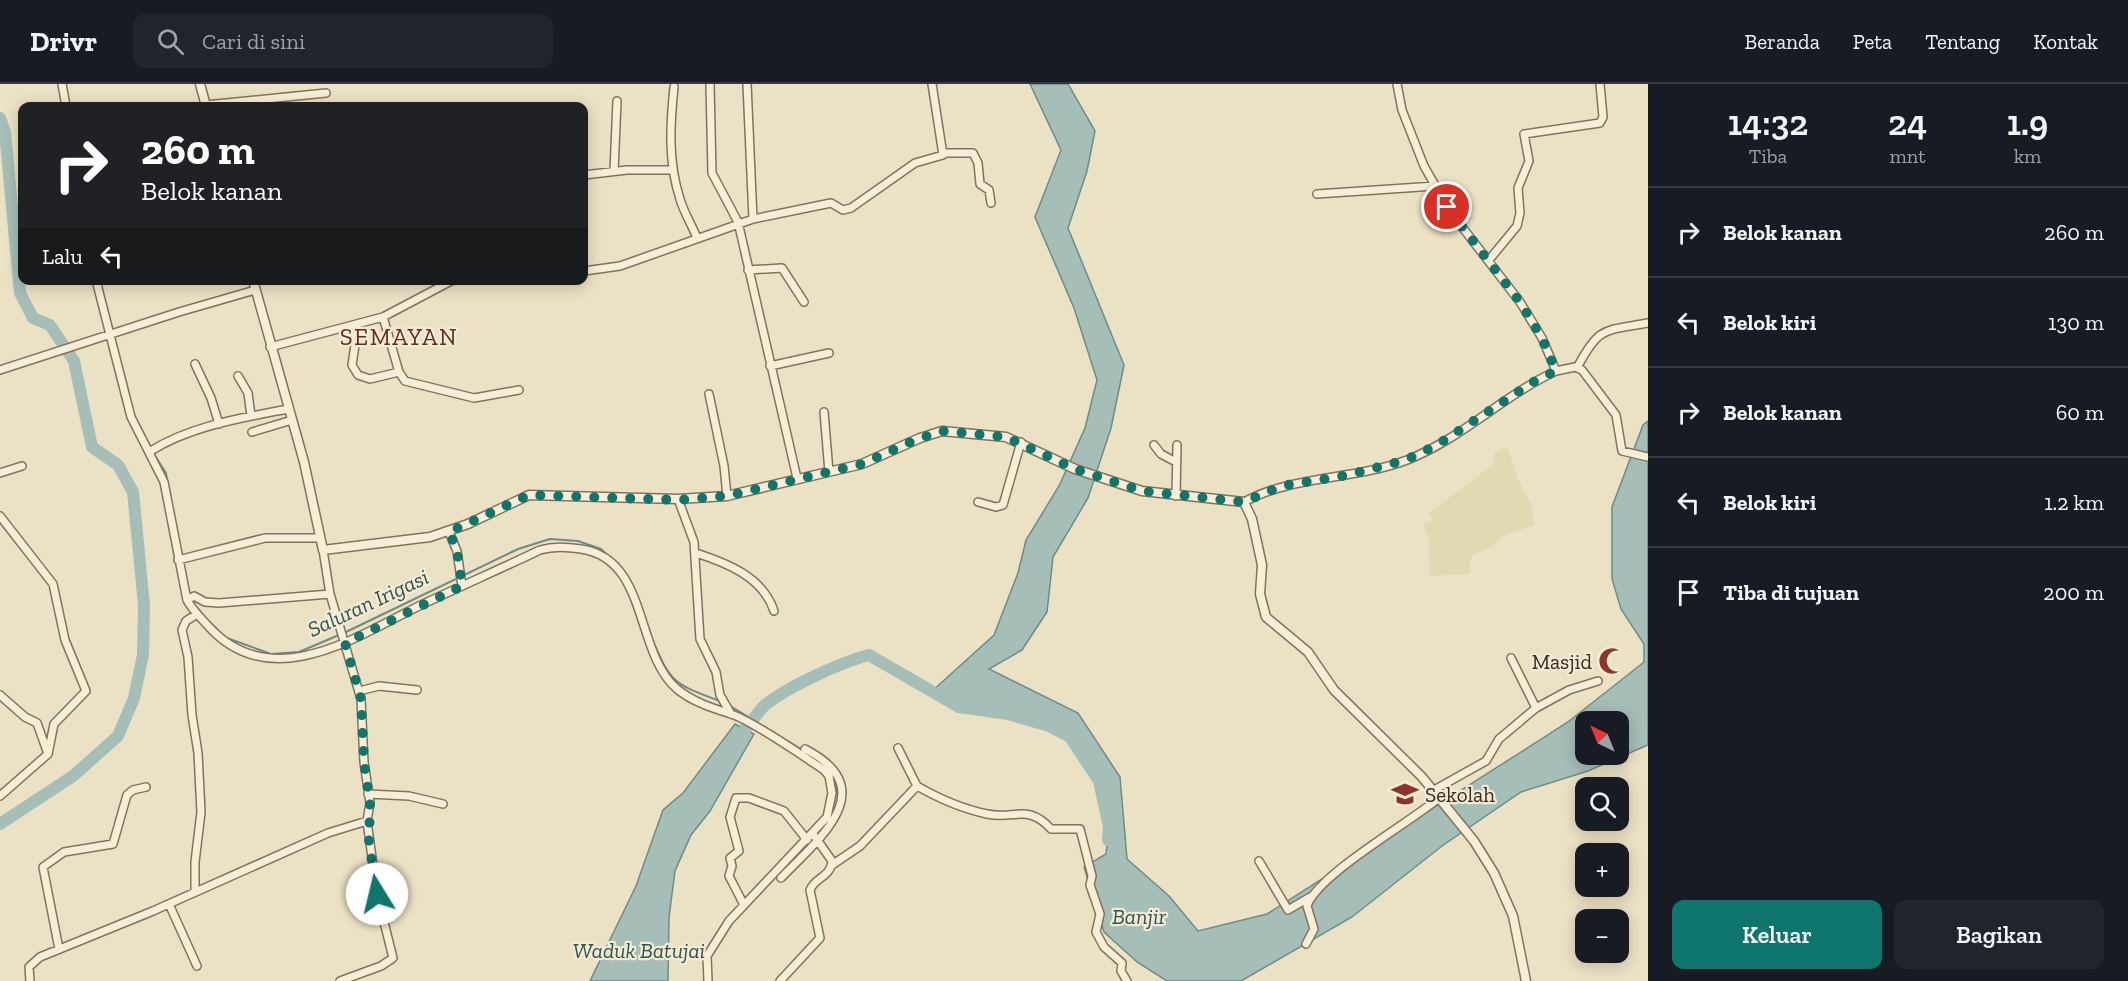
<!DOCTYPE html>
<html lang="id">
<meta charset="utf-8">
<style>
body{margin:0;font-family:"Zilla Slab",serif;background:#20242c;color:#f1f3f6;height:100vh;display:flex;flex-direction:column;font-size:22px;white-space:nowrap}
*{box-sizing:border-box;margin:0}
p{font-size:20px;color:#9ea1a6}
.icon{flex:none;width:33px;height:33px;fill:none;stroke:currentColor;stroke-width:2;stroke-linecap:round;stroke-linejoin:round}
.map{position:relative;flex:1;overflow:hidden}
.side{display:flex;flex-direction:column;background:#171b24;width:480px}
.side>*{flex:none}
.guide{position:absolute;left:18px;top:18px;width:570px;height:183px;border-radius:12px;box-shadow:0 3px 15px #0003;background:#202124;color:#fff;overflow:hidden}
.needle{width:39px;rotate:317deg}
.controls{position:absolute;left:1575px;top:627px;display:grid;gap:12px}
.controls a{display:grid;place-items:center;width:54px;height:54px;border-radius:12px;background:#171b24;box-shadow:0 3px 15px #0003;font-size:30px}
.pin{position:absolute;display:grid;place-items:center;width:51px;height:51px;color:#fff;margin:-26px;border:3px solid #fff;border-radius:50%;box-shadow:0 2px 6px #0007}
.me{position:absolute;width:66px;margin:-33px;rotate:351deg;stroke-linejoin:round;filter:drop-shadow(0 0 4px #0008)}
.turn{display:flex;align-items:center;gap:21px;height:126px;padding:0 24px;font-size:27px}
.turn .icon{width:78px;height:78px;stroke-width:2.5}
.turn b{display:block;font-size:42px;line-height:51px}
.then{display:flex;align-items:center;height:57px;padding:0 24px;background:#0003;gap:12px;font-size:22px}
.eta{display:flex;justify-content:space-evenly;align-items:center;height:102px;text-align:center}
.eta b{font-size:36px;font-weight:600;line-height:42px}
.cta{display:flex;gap:12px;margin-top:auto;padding:12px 24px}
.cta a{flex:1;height:69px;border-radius:12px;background:#0f766e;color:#fff;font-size:24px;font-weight:600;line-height:69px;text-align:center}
.cta a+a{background:#20242c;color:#f1f3f6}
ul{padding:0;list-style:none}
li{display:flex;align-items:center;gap:18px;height:90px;padding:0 24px;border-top:2px solid #363941}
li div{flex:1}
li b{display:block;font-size:22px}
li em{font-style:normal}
header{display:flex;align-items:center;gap:36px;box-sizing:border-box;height:84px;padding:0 30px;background:#171b24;border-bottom:2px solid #363941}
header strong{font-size:28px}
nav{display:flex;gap:33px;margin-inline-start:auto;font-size:21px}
.search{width:420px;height:54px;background:#20242c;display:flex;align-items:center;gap:15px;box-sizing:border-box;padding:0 21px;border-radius:12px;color:#9ea1a6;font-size:22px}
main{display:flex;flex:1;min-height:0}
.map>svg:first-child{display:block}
.farmland{fill:#e0dab3}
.water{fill:#a6beb8;stroke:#6e8c85;stroke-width:1.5;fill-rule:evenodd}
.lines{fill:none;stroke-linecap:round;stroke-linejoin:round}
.stream{stroke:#6e8c85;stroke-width:2}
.river{stroke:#a6beb8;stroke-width:12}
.minor-casing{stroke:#84735c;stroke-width:10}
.tertiary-casing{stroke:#84735c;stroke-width:11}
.minor{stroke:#f6eed7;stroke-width:7}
.tertiary{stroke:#f6eed7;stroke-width:8}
.route{stroke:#0f766e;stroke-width:10;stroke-dasharray:0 18}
.labels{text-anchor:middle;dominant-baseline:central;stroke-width:4.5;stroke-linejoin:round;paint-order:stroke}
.poi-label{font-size:21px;fill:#362b1f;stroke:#f3ebd4;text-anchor:end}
.water-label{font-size:22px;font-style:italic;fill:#2f5453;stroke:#f3ebd4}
.quarter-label{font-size:24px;letter-spacing:1.5px;fill:#5f3022;stroke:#f3ebd4}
</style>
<header>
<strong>Drivr</strong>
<div class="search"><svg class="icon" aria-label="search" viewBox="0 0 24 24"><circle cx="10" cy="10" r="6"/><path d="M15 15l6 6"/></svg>Cari di sini</div>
<nav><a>Beranda</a><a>Peta</a><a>Tentang</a><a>Kontak</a></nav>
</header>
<main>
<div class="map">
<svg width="1648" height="897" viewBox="0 0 1648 897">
<rect width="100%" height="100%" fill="#ebe1c5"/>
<path class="farmland" d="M1504 363 1508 365 1518 396 1532 422 1534 441 1503 452 1493 462 1472 472 1469 490 1430 492 1429 455 1424 441 1432 436 1429 429 1487 385 1495 377 1494 370Z"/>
<path class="water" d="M1030 0H1068L1095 47 1087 87 1068 144 1124 281 1111 344 1088 414 1053 473 1047 528 1022 566 989 585 1078 629 1120 693 1127 775 1169 812 1198 847 1267 830 1568 638 1644 578V560L1621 525 1612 495V423L1643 341 1648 337V661L1588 687 1521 708 1442 762 1352 833 1241 897H1167L1137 878 1104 848 1084 783 1106 770 1109 743 1099 697 1070 653 1049 642 1008 630 959 623 931 608 994 551 1018 489 1026 456 1059 402 1085 344 1097 296 1074 224 1035 133 1061 66ZM1586 638H1618V670H1586Z
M735 640 754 650 710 727 691 751 675 787 669 833 668 897H590L636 802 663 726 683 709Z"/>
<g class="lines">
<path class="stream" d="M153 369 166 389 168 401
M207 536 218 546
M651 553C672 602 674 599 722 618
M227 554 271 570 299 568 346 548 518 465 550 455 578 457 601 465 623 487
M727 620 804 667"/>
<path class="river" d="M0 34 5 48 20 209 33 234 50 241 74 277 92 363 118 381 133 408 144 521 143 571 134 614 118 652 73 692 0 740
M745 645C751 638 757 630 763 623 784 604 842 578 869 571L959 623 1008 630 1049 642 1070 653 1099 697 1109 743 1108 756"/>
<defs>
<path id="minor" d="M62 0 66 22
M710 0 712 89 738 138 797 394
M747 0 753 135
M1397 0 1402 26 1424 82 1449 126 1520 218 1542 254 1556 287 1575 283 1582 286 1616 331 1622 367 1648 373
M674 3C670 42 668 78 680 115 684 129 692 141 697 154
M206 21 326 9
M944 69H973L978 79 980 100 989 106 991 119
M614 87 617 17
M584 91 627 86H672
M1317 110 1435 102
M1489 176 1517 142 1520 129 1518 104 1529 77 1524 50 1600 39 1603 33 1600 0
M748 186 782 184 804 218
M584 187 620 182 753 135 831 119 843 126 851 124 915 79 943 71 932 0
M96 196 131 333 164 398 187 516C193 527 202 535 210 544 272 610 356 553 419 522 459 503 500 485 540 466 554 462 566 463 581 465 649 475 634 568 677 605 693 618 712 624 731 630 753 637 803 672 824 686L829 692 832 709 827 733 729 837 707 872 708 897
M383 233 399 288 405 297 474 314 519 306
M350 242 355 261 352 281 358 291 370 295 399 288
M270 263 383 233 453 196
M195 280 211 314 219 340
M770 282 829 269
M1577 284C1599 242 1604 247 1648 239
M0 286 179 228 255 206
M238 292 248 309 251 332
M709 310 724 382 727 412
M824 328 829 388
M252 348 292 336
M1154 361 1161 370 1176 378
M149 368C190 342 241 334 288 325
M0 389 22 382
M1176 412 1177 361
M678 415 694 458 700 555 716 588 720 611 731 630
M978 418 996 423 1003 421 1021 358
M1244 418C1293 391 1355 396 1407 376 1461 355 1504 311 1556 287
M0 432 53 500 65 556 86 607 54 640 48 670 0 712
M449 448 457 467 462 502
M696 469C727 479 763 493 774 527
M178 476 265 454H320
M187 516 194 512 205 518 219 519 330 510
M1511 574 1536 624
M359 607 379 602 417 606
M0 611 25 633 37 639 48 670
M898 664 917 702
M1434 706 1486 677 1499 655 1536 624 1569 606 1598 597
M368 710 409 712 443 720
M1259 777 1288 826 1310 813
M832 781 860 762 917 702C938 714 963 725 987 730 1014 736 1028 719 1051 745H1080L1092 792 1090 801 1100 830 1096 848 1104 863 1122 879 1121 887 1127 897
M781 794C819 755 883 705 805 665
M195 808V778L201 728 198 669 192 631 188 573 182 546 186 537 197 530
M169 820 197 882
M744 821 729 792 732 782 730 774 739 767 730 733 736 714H749L784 727 807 756
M1306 860 1314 845 1307 822C1318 790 1411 738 1440 713
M59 865 43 783 64 768 113 760 127 711 133 706 146 703
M30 897 29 883 40 873 153 827 328 749 367 737 370 719 364 678 361 615 330 510 323 466
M340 897 381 882 393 874 377 810 367 737
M780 897 820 854 810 806C815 793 831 793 832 777L813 750"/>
<path id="tertiary" d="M200 0 206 22
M253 196 304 378 323 466 430 453 468 440 529 411 678 415 727 412 862 380 920 354 942 347 1006 353 1075 385 1142 407 1244 418 1252 435 1262 481 1260 510 1266 533 1308 568 1334 606 1422 693 1474 757 1494 789 1513 832 1526 897"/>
</defs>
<use href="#minor" class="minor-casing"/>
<use href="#tertiary" class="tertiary-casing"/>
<use href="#minor" class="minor"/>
<use href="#tertiary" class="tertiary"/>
</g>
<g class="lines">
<path class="route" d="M377 810 369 758 370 719 364 678 361 615 345 559 462 502 457 466 449 448 529 411 678 416 727 412 862 380 913 357 942 347 1006 353 1075 385 1142 407 1244 418 1282 402 1348 391 1406 376 1437 361 1535 297 1556 287 1542 254 1520 218 1447 123"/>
</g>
<defs>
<symbol id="mosque-bare" viewBox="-9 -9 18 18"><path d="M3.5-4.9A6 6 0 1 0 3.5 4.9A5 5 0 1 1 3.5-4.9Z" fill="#8f3331" stroke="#f3ebd4" stroke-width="2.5" paint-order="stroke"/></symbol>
<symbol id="school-bare" viewBox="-9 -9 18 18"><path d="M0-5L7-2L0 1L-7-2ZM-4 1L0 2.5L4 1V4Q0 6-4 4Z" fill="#8f3331" stroke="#f3ebd4" stroke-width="2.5" paint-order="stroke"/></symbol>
</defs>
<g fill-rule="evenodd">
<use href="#mosque-bare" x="1593" y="558" width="38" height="38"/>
<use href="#school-bare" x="1386" y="691" width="38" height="38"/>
</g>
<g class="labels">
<g class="poi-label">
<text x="1592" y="577">Masjid</text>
<text x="1425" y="710" text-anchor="start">Sekolah</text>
</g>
<g class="water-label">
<text transform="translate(368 519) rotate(-25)">Saluran Irigasi</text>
<text x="1139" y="832">Banjir</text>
<text x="639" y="866">Waduk Batujai</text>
</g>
<g class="quarter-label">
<text x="399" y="252">SEMAYAN</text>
</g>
</g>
</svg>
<div class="controls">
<a><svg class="needle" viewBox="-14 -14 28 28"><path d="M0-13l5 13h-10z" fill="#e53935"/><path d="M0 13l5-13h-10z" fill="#9ea1a6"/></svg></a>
<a><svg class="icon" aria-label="search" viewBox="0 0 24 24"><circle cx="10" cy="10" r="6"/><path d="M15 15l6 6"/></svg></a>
<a>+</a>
<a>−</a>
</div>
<div class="pin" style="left:1447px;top:123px;background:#d93025"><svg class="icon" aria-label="arrive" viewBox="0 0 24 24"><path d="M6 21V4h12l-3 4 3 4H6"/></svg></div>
<svg class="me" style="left:377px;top:810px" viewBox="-20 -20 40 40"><circle r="19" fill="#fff"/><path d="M0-13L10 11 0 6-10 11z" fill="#0f766e"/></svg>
<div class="guide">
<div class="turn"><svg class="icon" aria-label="right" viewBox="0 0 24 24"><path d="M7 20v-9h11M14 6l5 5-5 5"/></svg><div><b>260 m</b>Belok kanan</div></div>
<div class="then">Lalu<svg class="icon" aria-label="left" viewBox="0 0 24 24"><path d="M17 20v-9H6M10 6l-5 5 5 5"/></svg></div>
</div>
</div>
<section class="side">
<div class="eta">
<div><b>14:32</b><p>Tiba</p></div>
<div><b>24</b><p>mnt</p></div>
<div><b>1.9</b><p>km</p></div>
</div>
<ul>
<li><svg class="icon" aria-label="right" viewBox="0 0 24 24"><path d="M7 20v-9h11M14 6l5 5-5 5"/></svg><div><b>Belok kanan</b></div><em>260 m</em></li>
<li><svg class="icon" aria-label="left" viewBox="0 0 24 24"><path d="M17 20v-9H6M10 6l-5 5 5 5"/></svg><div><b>Belok kiri</b></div><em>130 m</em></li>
<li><svg class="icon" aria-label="right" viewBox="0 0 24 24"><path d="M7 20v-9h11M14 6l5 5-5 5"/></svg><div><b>Belok kanan</b></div><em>60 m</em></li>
<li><svg class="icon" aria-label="left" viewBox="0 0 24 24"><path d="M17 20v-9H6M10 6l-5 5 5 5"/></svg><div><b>Belok kiri</b></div><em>1.2 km</em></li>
<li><svg class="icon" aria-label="arrive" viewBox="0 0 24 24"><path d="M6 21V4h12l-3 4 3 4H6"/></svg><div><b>Tiba di tujuan</b></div><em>200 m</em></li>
</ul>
<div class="cta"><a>Keluar</a><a>Bagikan</a></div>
</section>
</main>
